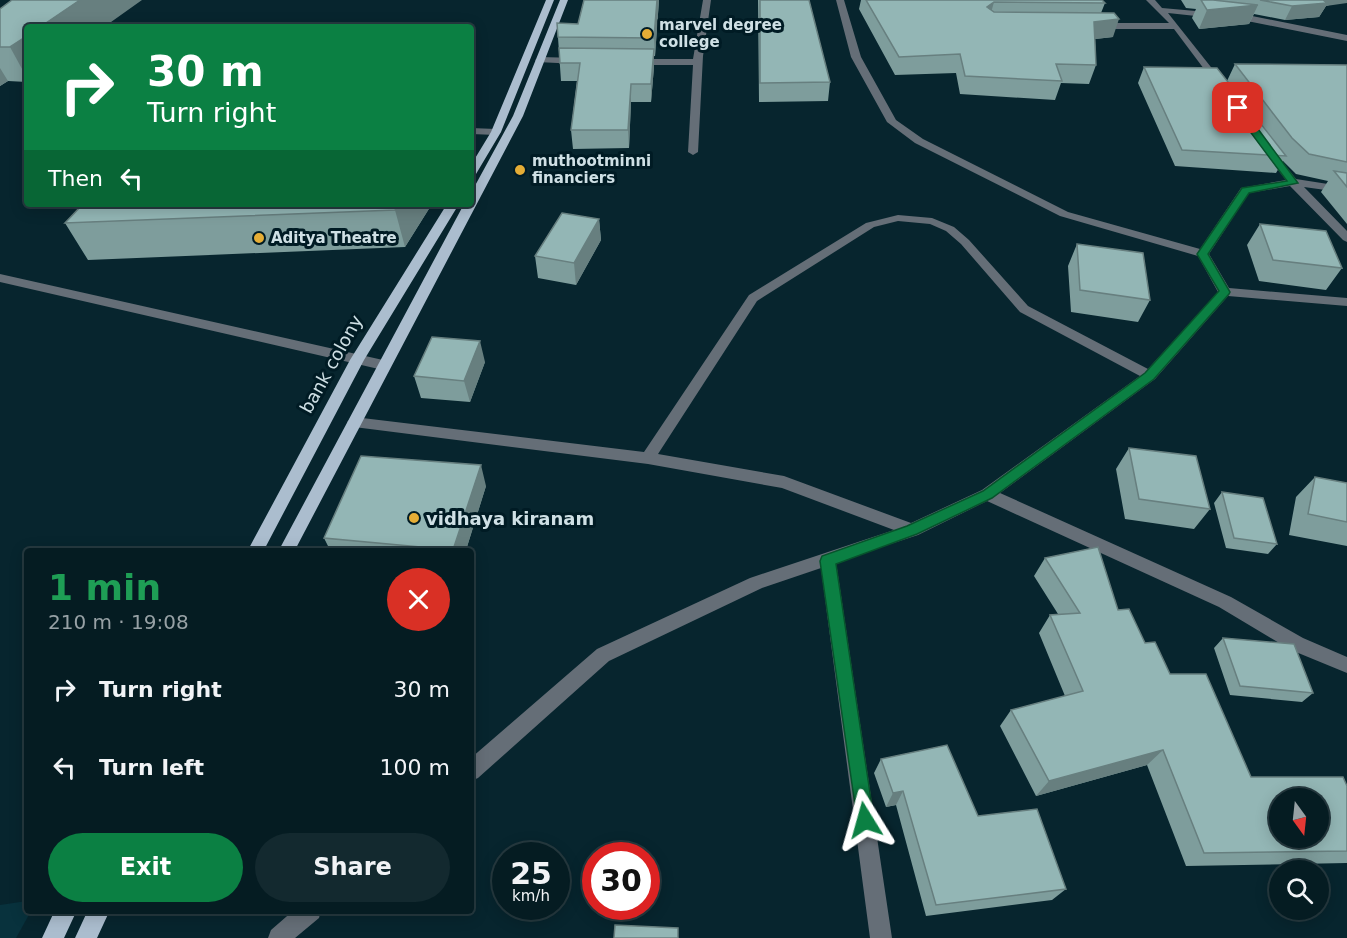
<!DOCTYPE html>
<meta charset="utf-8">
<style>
body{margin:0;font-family:"DejaVu Sans",sans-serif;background:#13292f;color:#f1f3f6;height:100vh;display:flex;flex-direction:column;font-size:22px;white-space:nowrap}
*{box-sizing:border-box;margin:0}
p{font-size:20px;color:#97a1a5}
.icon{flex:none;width:33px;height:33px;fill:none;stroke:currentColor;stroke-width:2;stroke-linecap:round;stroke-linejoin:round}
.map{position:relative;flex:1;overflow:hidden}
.side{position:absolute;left:24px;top:548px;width:450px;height:366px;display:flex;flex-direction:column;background:#051c22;border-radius:6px;box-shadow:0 3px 15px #0003,0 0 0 2px #263a40}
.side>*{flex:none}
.top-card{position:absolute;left:24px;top:24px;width:450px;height:183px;border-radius:6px;box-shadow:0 3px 15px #0003,0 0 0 2px #263a40;background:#0b8043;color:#fff;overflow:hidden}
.needle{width:39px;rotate:165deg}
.tools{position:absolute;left:1269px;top:788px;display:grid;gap:12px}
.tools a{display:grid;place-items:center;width:60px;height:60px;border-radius:50%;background:#051c22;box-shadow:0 3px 15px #0003,0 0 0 2px #263a40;font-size:30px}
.speed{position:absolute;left:492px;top:842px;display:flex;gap:12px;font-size:30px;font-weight:700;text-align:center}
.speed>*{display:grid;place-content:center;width:78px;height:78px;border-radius:50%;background:#051c22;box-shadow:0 3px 15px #0003,0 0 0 2px #263a40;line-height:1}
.speed small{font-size:15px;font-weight:400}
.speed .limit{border:9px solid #d22;background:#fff;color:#111}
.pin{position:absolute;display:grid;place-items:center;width:51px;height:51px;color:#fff;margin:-26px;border-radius:12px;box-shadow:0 3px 9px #0006}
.me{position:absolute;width:66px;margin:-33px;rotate:352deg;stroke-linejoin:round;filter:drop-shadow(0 0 4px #0008)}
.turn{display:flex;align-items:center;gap:21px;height:126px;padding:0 24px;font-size:27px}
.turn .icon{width:78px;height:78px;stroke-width:2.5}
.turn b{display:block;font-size:42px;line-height:51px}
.then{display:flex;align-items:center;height:57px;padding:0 24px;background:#0003;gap:12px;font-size:22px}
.round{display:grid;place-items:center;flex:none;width:63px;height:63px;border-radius:32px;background:#13292f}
.head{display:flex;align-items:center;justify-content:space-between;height:102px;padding:0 24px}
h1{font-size:36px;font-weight:800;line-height:45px;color:#1e9e55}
.button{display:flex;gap:12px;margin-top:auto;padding:12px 24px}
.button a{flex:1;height:69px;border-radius:36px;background:#0b8043;color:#fff;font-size:24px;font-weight:800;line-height:69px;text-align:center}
.button a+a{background:#13292f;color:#f1f3f6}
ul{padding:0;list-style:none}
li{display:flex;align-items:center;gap:18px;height:78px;padding:0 24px}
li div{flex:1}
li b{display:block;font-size:22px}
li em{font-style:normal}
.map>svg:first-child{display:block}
.built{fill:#08323d}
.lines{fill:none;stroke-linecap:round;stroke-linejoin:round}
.minor{fill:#656e77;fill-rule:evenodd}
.major{fill:#abbdce;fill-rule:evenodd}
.wall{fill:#7e9d9c}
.shaded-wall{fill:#677f7f}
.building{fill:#93b6b5;stroke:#677f7f;stroke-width:1.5;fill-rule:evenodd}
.route{fill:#0b8043;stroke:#07532c;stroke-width:1.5}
.poi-dot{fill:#e5ad36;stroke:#001b24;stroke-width:2}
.labels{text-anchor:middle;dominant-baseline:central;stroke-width:6;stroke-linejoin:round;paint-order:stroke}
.far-poi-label{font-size:15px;font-weight:bold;fill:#cfe0e5;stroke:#001b24;text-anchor:start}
.street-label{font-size:18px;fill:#cfe0e5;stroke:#001b24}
.poi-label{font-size:18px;font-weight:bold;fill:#cfe0e5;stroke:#001b24;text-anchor:start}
</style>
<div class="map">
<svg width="1347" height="938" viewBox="0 0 1347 938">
<rect width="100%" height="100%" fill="#07252e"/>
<path class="built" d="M27 901V910L31 911 16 938H0V905Z"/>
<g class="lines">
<path class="minor" d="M703 0H711L703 56 698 152 693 155 688 152 693 65H635L630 62 635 59H693Z
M836 0H844L861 57 896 120 923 139 1068 212 1200 249 1241 188 1286 180 1263 151 1264 149H1272L1296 179 1347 187V193L1304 187 1347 231V242L1343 240 1290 186 1249 193 1209 254 1229 288 1347 298V306L1228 296 1155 379 1000 493 1231 597 1303 638 1347 657V673L1291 650 1219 607 987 501 918 535 836 562 892 938H870L821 568 762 588 609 661 478 778 471 781V758L597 649 750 578 894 530 782 488 648 464 354 427 347 422 354 417 644 452 749 295 866 223 898 215 932 218 954 227 969 240 1028 306 1148 369 1218 292 1198 256 1060 216 915 143 887 122 851 57ZM898 221 930 224 946 231 961 244 1020 312 1140 376 982 490 911 523 784 476 658 454 757 301 874 227Z
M1146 0H1155L1162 8 1252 16 1347 35V41L1252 22 1168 13 1222 81V85H1216L1174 29H1098L1094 26 1098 23H1169Z
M540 57 578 58 583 61 578 64 537 62 535 60Z
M471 128 496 129 501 132 496 135 471 134Z
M0 274 383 360 390 365 383 370 0 282Z
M294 910H321L319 918 295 938H268L271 930Z"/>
<path class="major" d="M546 0H554L501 132 476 174 471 177V165L491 132Z
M560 0H568L523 116 295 550H279L464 204H471V193L513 116Z
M447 204H459L364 360 264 550H248L350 360Z
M55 910H77L64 938H42Z
M88 910H110L97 938H75Z"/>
</g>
<path class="wall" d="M659 0 655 56H654V67L651 102H631L629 148 573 149 571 130 577 81H561L557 23 578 24Z
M758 0H809L830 82 828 101 759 102Z
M861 0H1102L1105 3 1101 13 1113 37 1095 39 1096 65 1089 84 1061 83 1055 100 960 94 956 73 895 75 859 9Z
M1181 0H1347L1326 6 1319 17 1285 20 1254 14 1249 24 1199 29 1192 18 1196 9 1186 8Z
M0 9 27 27V82L8 81 0 86Z
M1235 64 1347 65V224L1321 192 1328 181 1296 174 1283 161 1276 173 1175 166 1138 83 1144 67 1227 81Z
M432 204 405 247 88 260 65 223Z
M599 219 601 240 576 285 538 278 535 256Z
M1260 224 1342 268 1326 290 1259 281 1247 245Z
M1077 244 1150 300 1138 322 1071 312 1068 266Z
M485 362 470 402 421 398 414 376Z
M1129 448 1210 509 1194 529 1125 519 1116 469Z
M1315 477 1347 483V546L1289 535 1296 497Z
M486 486 466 550H330L324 538Z
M1222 492 1277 544 1268 554 1226 548 1214 503Z
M1045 558 1118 610 1145 643 1251 777 1347 786V863L1186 866 1147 765 1036 796 1000 726 1011 710 1065 696 1039 633 1050 615 1058 614 1034 576Z
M1223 638 1313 693 1302 702 1230 695 1214 648Z
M881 759 978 816 1066 889 1052 900 926 916 896 805 886 807 874 773Z"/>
<path class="shaded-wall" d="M80 0H142L104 27H40Z
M657 0H659L655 56 654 38Z
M1311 0H1347V3L1326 6 1319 17 1285 20 1292 6Z
M994 2 989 20 987 7Z
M1258 5 1249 24 1199 29 1207 10Z
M1119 19 1113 37 1087 40 1094 22Z
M27 36V78L10 47Z
M654 49V67L651 102V84Z
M0 68 8 81 0 86Z
M631 84V102L629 148 628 130Z
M399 204H432L405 247 395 210Z
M599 219 601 240 576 285 574 263Z
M480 341 485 362 470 402 464 381Z
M481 465 486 486 466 550H453Z
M1163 750 1147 765 1036 796 1049 781Z
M903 791 896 805 886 807 893 793Z"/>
<path class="building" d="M12 0H80L40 27H27V36L10 47H0V9Z
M584 0H657L654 38 558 37 557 23 578 24Z
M760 0H809L830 82 760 83Z
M866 0H1102L1105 3 994 2 987 7 994 12 1114 13 1119 19 1094 22 1096 65 1056 64 1062 81 965 76 960 54 899 57Z
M1201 0H1213L1258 5 1207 10Z
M1260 0H1323L1327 3 1292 6Z
M559 48 654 49 651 84H631L628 130H571L580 63H560Z
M1235 64 1347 65V162L1309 154 1292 138Z
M1144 67 1217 68 1286 156 1182 150Z
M1334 171 1347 173V187Z
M83 204H399L395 210 65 223Z
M562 213 599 219 574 263 535 256Z
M1260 224 1326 231 1342 268 1273 260Z
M1077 244 1143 253 1150 300 1080 290Z
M432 337 480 341 464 381 414 376Z
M1129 448 1196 456 1210 509 1139 499Z
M361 456 481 465 453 550 324 538Z
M1315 477 1347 483V522L1308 514Z
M1222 492 1263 498 1277 544 1234 538Z
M1098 547 1118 610 1129 609 1145 643 1155 642 1170 674H1206L1251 777H1343L1347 786V851L1204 853 1163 750 1049 781 1011 710 1083 691 1050 615 1080 613 1045 558ZM1280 798H1318V837H1280Z
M1223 638 1294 644 1313 693 1240 686Z
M947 745 978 816 1037 809 1066 889 936 905 903 791 893 793 881 759Z
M615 925 678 928V938H614Z"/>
<path class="route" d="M1234 106H1241L1298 183 1249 193 1208 254 1230 292 1229 294 1154 379 992 498 917 534 836 564 874 820 871 826 865 829 858 826 820 561 822 556 907 526 983 491 1145 373 1219 291 1197 254 1242 188 1287 181 1234 110Z"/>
<g class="poi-dot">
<circle cx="647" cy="34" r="6"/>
<circle cx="520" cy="170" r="6"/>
<circle cx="259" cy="238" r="6"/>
<circle cx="414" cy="518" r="6"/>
</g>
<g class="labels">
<g class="far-poi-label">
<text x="659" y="25">marvel degree<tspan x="659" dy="17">college</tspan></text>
<text x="532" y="161">muthootminni<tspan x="532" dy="17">financiers</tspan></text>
<text x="271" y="238">Aditya Theatre</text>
</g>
<g class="street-label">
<text transform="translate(331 364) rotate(-61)">bank colony</text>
</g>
<g class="poi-label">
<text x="426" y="518">vidhaya kiranam</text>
</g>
</g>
</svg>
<div class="tools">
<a><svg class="needle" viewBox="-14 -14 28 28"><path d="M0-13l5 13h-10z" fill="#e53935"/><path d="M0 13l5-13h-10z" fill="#97a1a5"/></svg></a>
<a><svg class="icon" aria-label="search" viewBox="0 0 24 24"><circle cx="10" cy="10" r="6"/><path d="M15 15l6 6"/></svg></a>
</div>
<div class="speed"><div>25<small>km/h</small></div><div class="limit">30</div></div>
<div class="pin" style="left:1238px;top:108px;background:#d93025"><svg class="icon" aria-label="arrive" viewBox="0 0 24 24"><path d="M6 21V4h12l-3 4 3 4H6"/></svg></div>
<svg class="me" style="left:865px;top:820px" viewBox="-20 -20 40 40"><path d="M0-17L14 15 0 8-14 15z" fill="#0b8043" stroke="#fff" stroke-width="4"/></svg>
<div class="top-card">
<div class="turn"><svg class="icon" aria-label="right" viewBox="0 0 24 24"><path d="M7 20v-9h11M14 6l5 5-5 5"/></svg><div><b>30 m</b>Turn right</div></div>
<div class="then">Then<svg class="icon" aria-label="left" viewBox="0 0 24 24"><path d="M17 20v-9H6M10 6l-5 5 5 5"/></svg></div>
</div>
<section class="side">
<div class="head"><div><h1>1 min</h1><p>210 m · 19:08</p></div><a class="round" style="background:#d93025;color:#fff"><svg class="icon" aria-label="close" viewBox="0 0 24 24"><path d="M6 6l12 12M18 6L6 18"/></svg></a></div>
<ul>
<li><svg class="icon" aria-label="right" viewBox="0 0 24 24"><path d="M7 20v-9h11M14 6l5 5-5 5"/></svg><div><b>Turn right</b></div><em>30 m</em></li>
<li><svg class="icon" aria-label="left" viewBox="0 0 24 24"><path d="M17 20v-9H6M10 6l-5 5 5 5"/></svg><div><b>Turn left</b></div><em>100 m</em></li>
</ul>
<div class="button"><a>Exit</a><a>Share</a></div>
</section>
</div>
